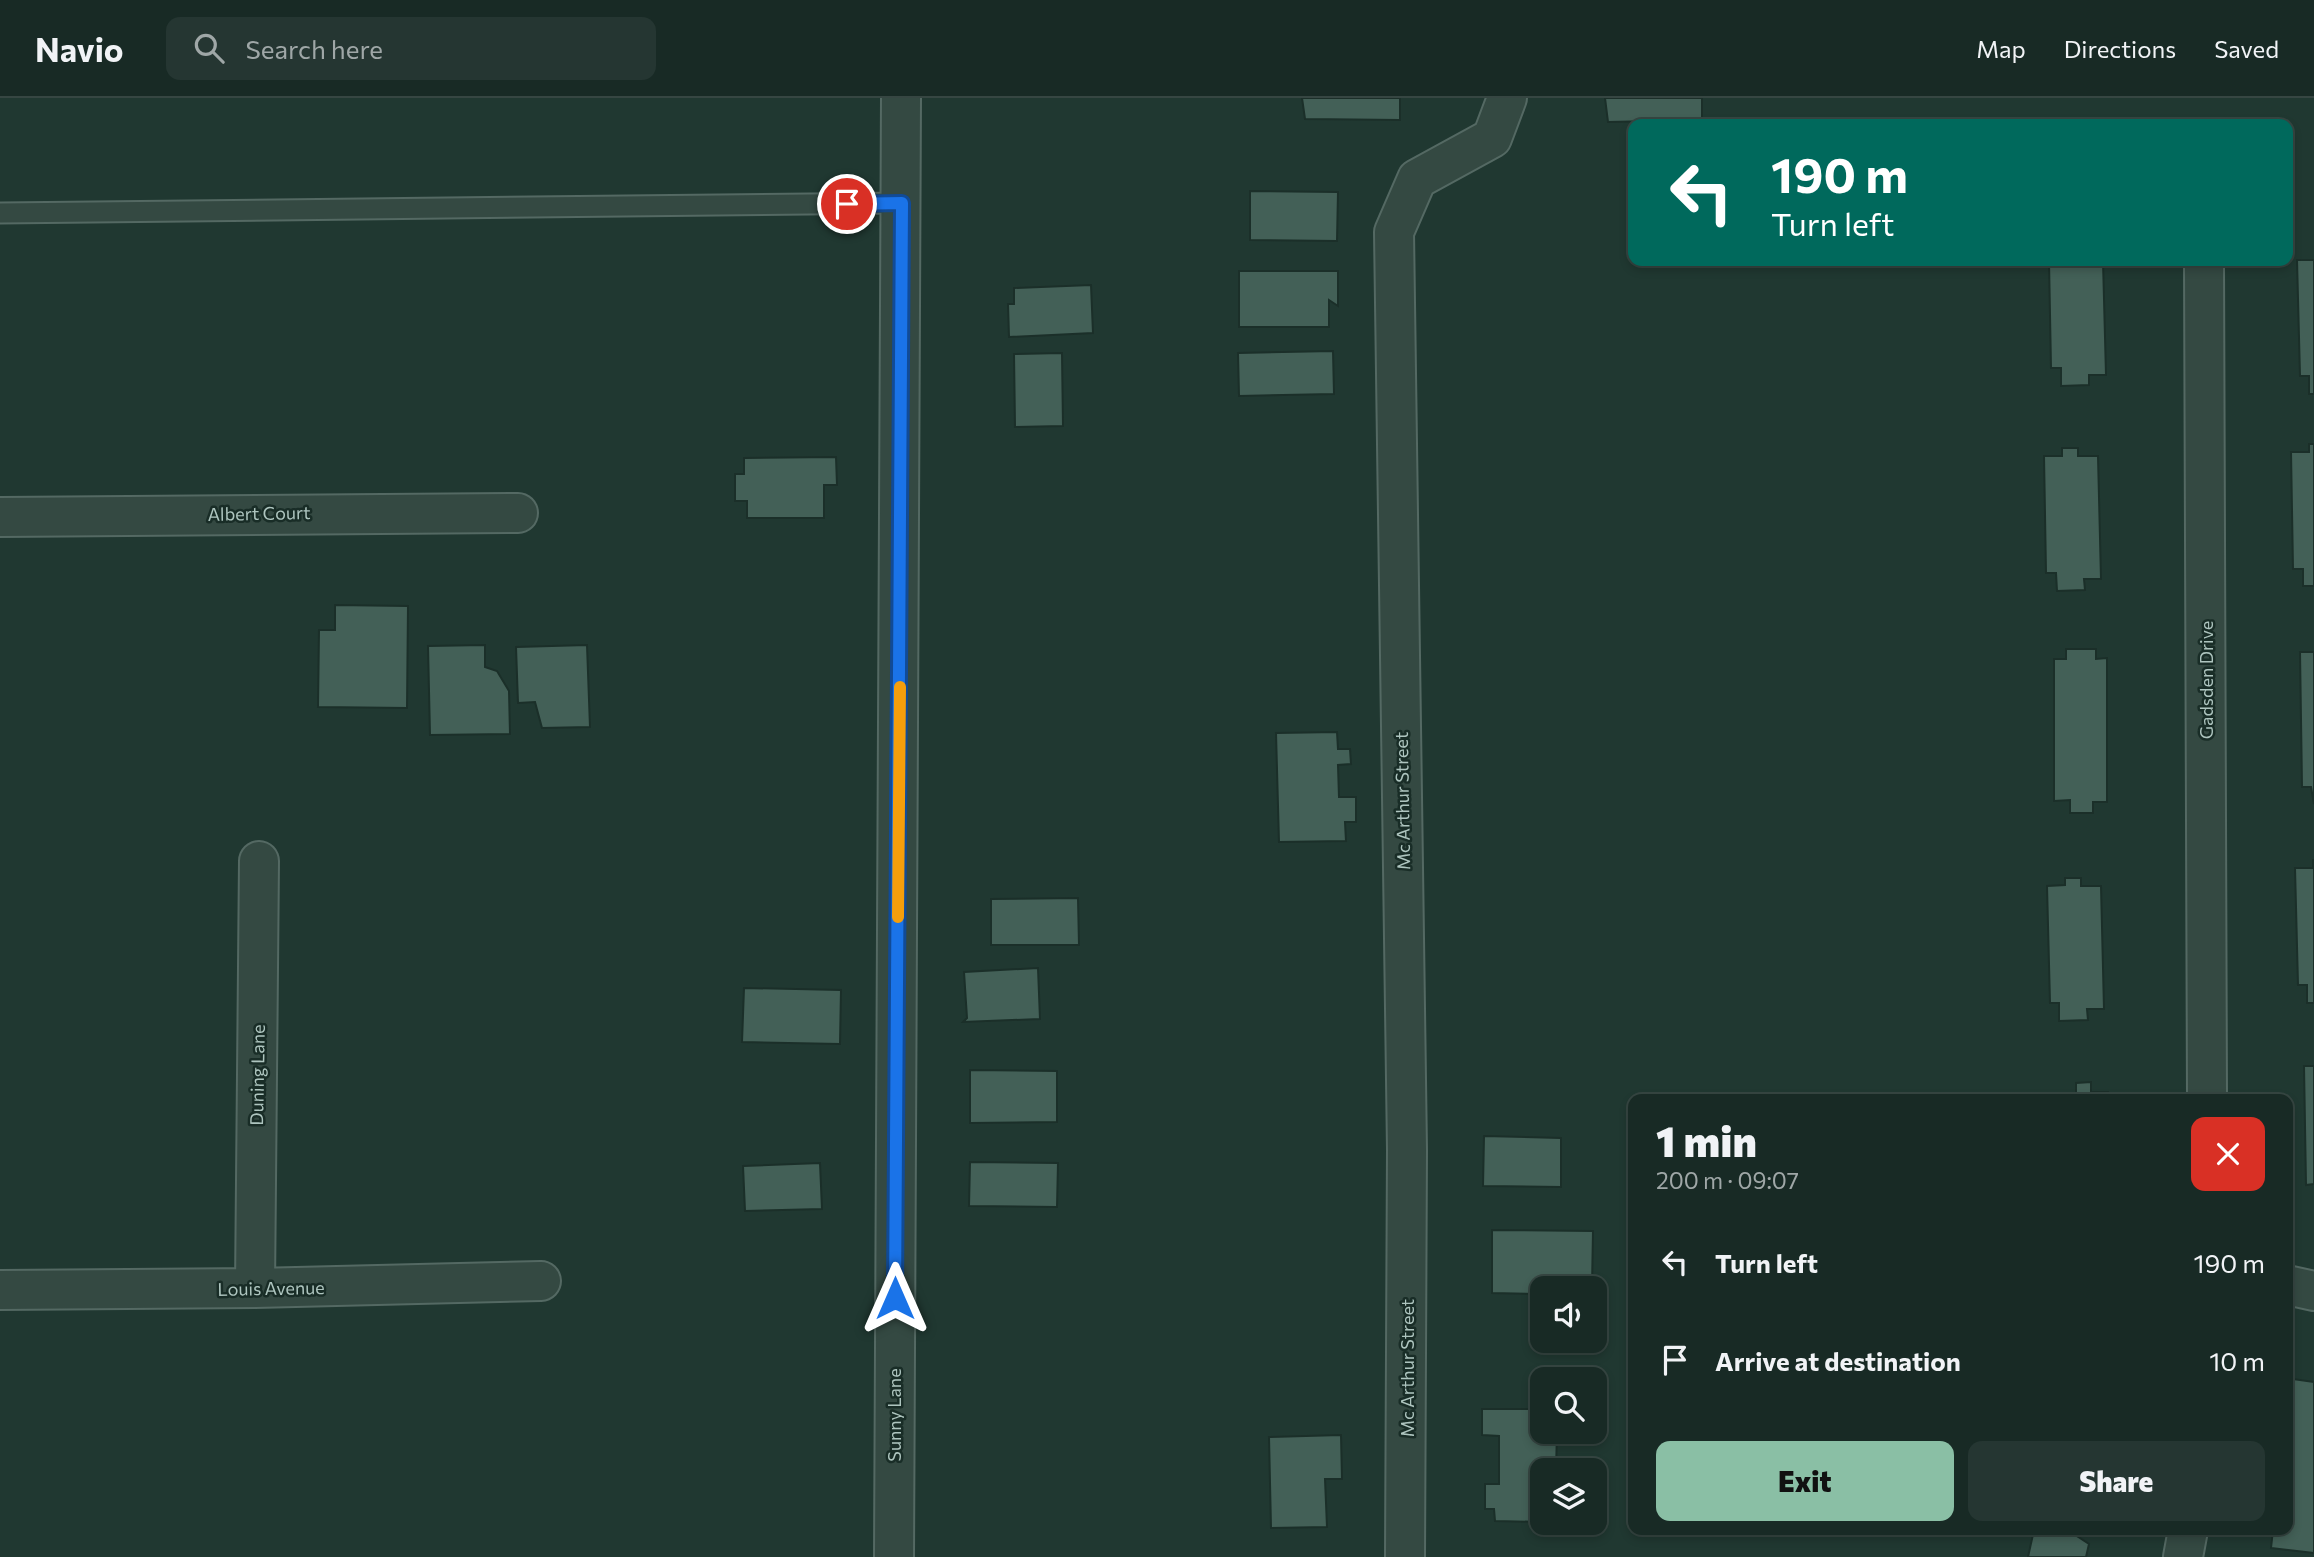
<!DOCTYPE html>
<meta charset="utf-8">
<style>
body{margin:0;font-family:Commissioner,sans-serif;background:#253632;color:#f1f3f6;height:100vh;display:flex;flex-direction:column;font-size:26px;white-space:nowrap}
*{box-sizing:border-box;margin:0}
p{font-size:23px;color:#9fa7a7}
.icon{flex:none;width:38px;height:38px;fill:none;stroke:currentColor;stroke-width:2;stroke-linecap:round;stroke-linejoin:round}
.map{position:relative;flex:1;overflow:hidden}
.sheet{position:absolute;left:1628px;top:996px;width:665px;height:441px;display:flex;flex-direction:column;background:#182a25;border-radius:14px;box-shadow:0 4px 10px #0003,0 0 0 2px #364642}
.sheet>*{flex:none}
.guide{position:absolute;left:1628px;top:21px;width:665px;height:147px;border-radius:14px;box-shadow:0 4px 10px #0003,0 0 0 2px #364642;background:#00695c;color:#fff;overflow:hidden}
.fabs{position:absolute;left:1530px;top:1178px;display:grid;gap:14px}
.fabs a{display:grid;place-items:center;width:77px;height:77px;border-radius:14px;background:#182a25;box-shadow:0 4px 10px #0003,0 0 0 2px #364642;font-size:35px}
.pin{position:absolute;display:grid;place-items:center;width:60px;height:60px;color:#fff;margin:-30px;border:4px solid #fff;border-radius:50%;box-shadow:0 2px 7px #0007}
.me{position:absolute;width:77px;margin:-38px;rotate:0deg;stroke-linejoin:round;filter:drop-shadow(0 0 5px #0008)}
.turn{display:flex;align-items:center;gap:24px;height:147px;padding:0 28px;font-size:32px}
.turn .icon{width:91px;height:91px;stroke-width:2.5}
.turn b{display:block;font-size:49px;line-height:60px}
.round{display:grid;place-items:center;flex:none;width:74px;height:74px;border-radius:14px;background:#253632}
.headline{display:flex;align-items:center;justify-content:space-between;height:119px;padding:0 28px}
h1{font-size:42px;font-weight:800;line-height:52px}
.action{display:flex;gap:14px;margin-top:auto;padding:14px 28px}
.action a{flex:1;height:80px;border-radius:14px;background:#8abfa5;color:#111;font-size:28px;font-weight:800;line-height:80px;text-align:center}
.action a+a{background:#253632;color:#f1f3f6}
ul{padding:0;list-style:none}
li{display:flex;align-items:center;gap:21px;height:98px;padding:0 28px}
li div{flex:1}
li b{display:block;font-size:26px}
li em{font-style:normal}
header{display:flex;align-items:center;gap:42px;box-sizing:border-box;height:98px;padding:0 35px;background:#182a25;border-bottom:2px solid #364642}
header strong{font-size:33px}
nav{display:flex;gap:38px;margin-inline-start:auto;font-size:24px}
.search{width:490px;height:63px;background:#253632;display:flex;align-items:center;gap:18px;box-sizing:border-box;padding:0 24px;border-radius:14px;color:#9fa7a7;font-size:26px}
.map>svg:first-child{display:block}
.building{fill:#436057;stroke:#1b2f29;stroke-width:2}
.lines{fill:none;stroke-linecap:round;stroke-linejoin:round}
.lane-casing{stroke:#546963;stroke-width:23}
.street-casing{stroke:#546963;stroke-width:42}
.lane{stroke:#344942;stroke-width:19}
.street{stroke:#344942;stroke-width:38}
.route-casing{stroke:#114b97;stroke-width:18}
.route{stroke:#1a73e8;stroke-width:12}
.slow{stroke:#f59e0b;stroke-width:12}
.labels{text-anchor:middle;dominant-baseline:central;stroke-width:5;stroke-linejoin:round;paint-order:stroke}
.street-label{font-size:18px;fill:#aec5bf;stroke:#192d27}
</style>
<header>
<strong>Navio</strong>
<div class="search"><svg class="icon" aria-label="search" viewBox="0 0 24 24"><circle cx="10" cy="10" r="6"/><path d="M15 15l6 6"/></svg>Search here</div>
<nav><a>Map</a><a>Directions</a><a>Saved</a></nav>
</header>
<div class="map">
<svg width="2314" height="1459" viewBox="0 0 2314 1459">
<rect width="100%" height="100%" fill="#203831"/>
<path class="building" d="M1302 0H1400V22L1305 21Z
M1605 0H1702V22L1608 24Z
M1250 93 1338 94 1337 143 1250 142Z
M2297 162H2314V296H2309V278H2300Z
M2049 163H2103L2106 277H2089V287L2061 288V270H2051Z
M1239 173H1338V208L1329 202V229H1239Z
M1091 187 1093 235 1009 239 1008 206H1014V190Z
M1333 253 1334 296 1239 298 1238 255Z
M1062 255 1063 328 1015 329 1014 256Z
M2309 346H2314V488H2303V471H2293L2291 354H2309Z
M2062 350H2078V358H2098L2101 481H2084L2085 492 2057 493 2056 475H2046L2044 358H2062Z
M836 359 837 387H824V420H747V403H735V376H744V360Z
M335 507 408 508 407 610 318 609 319 532H335Z
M485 547V569L497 573 509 593 510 636 430 637 428 548Z
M587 547 590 629 542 630 535 604 518 605 516 549Z
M2066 551H2096V561L2107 560V704H2093V715H2070V702L2054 703V561H2066Z
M2300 554H2314V706L2311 689H2302Z
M1337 634 1338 651H1350L1351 666 1338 667 1339 699H1356V724H1345L1346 743 1279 744 1276 635Z
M2313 762H2314V905H2307V887H2298L2295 770H2313Z
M2065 780H2081V788H2101L2104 911H2087L2088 922 2059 923V905H2050L2047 788 2065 787Z
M1078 800 1079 847H991V801Z
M1038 870 1040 921 963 924 967 920 964 874Z
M744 890 841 892 840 946 742 944Z
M2304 968H2314V1086L2306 1087Z
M970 972 1057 973V1024L970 1025Z
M2091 984V994H2108V1001H2058V996L2076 995V985Z
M1484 1038 1561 1040V1089L1483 1088Z
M970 1064 1058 1065 1057 1109 969 1108Z
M820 1065 822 1111 745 1113 743 1068Z
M1492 1132 1593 1133 1592 1190H1542V1196L1492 1195Z
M2293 1281 2314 1284V1455L2271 1450 2273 1432H2287V1323Z
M1482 1311H1542V1334H1557L1556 1372H1542V1424L1495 1423 1494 1411H1485V1386H1499V1338L1482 1337Z
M1341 1337 1342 1381H1325L1327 1429 1271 1430 1269 1339Z
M2034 1432H2079L2077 1438 2089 1446 2086 1459H2028Z"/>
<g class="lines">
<defs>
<path id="lane" d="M0 115 902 105"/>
<path id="street" d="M2204 163 2207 1001
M0 419 518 415
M2287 1187 2314 1193
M255 1190 259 763
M0 1192 255 1190 541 1183
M894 1459 901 0
M1405 1459 1407 1052 1394 134 1417 81 1492 40 1507 0
M2183 1459 2188 1432"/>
</defs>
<use href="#lane" class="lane-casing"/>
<use href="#street" class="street-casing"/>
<use href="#lane" class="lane"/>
<use href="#street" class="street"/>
</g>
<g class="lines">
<defs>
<path id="route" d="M847 106 902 105 895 1200"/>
</defs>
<use href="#route" class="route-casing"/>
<use href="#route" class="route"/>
<path class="slow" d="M898 819 900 589"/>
</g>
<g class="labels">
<g class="street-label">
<text transform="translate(259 415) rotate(-1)">Albert Court</text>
<text transform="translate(2206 582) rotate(-90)">Gadsden Drive</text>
<text transform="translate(1402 703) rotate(-91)">Mc Arthur Street</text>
<text transform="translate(257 977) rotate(-89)">Duning Lane</text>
<text transform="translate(271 1190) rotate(-1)">Louis Avenue</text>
<text transform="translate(1407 1270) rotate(-90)">Mc Arthur Street</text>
<text transform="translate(894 1317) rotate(-90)">Sunny Lane</text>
</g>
</g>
</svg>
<div class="fabs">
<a><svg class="icon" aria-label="sound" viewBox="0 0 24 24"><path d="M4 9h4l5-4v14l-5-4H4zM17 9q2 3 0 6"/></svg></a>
<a><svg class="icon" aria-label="search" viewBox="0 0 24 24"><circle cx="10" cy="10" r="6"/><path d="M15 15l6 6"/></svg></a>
<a><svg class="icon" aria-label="layers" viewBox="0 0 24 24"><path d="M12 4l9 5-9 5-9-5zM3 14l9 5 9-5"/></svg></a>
</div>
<div class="pin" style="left:847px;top:106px;background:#d93025"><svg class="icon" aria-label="arrive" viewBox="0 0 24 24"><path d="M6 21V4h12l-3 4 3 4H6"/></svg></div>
<svg class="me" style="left:895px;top:1200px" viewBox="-20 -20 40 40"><path d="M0-17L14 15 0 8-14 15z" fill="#1a73e8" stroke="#fff" stroke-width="4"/></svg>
<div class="guide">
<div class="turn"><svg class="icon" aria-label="left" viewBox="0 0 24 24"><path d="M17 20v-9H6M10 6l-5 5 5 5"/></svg><div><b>190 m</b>Turn left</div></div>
</div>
<section class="sheet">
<div class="headline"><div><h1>1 min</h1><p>200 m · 09:07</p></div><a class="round" style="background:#d93025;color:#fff"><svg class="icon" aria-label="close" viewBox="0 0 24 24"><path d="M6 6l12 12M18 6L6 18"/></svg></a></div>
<ul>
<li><svg class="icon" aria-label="left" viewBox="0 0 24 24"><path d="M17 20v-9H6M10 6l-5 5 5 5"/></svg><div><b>Turn left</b></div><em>190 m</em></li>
<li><svg class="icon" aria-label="arrive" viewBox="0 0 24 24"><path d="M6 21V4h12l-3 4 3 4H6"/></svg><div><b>Arrive at destination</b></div><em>10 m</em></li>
</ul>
<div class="action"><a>Exit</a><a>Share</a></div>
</section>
</div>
